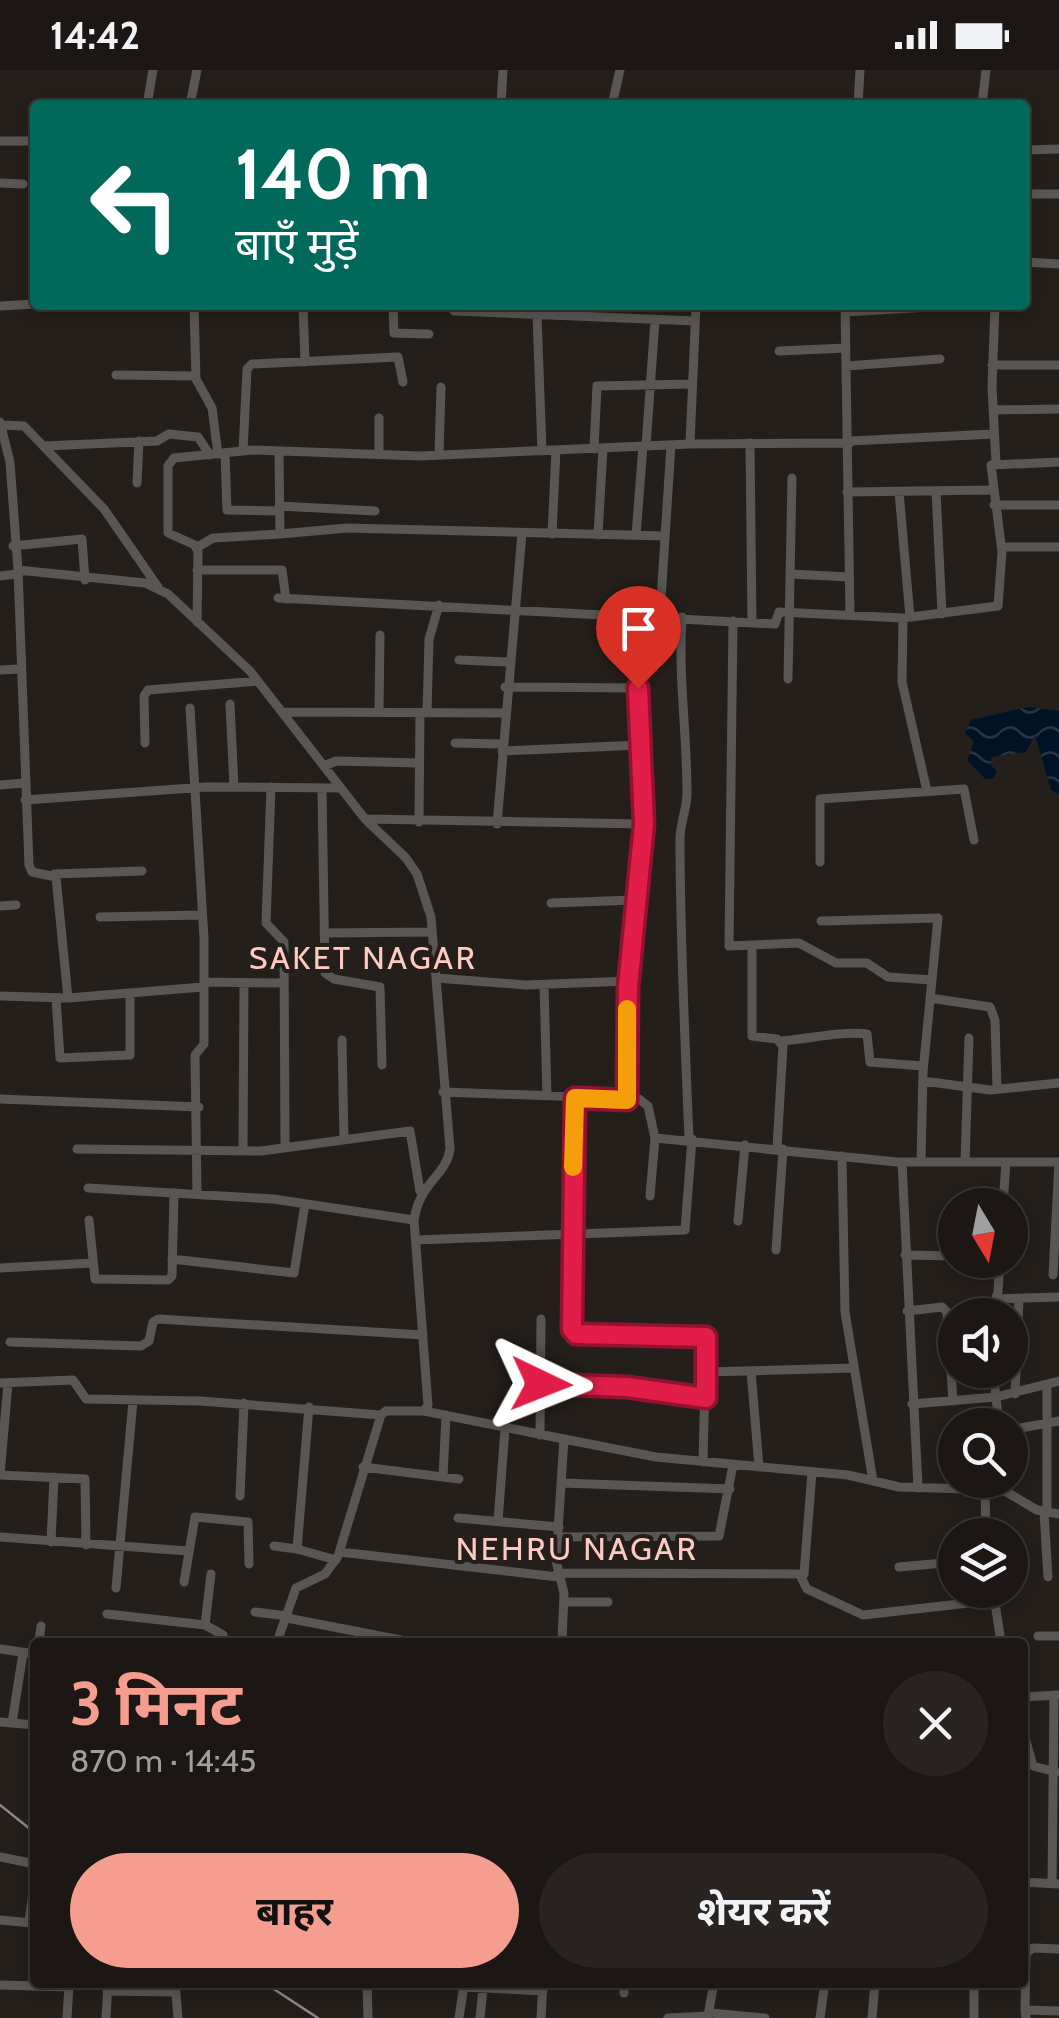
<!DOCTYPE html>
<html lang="hi">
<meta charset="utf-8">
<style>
body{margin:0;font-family:Cabin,"Noto Sans Devanagari",sans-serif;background:#292422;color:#f1f3f6;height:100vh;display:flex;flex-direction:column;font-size:38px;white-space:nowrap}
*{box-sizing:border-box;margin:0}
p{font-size:32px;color:#a09fa0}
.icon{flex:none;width:55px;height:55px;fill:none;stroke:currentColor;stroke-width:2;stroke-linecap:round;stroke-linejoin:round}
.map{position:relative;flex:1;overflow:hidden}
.details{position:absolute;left:30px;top:1568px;width:998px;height:350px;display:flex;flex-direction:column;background:#1c1714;border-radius:10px;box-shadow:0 5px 15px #0003,0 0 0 2px #3a3634}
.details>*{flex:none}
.guide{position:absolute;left:30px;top:30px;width:1000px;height:210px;border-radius:10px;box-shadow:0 5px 15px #0003,0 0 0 2px #3a3634;background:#00695c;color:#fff;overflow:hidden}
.needle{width:65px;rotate:170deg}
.fabs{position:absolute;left:938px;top:1118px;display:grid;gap:20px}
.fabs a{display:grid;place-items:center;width:90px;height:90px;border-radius:50%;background:#1c1714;box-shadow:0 5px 15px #0003,0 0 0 2px #3a3634;font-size:50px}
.pin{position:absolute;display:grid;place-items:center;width:85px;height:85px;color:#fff;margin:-102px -42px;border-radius:50% 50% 50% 0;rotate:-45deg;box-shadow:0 0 10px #0007}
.pin .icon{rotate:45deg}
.me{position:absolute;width:110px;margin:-55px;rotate:92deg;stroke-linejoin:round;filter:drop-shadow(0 0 8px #0008)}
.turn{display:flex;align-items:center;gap:35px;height:210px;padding:0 40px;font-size:45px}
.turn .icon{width:130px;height:130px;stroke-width:2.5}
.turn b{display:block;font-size:70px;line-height:85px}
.round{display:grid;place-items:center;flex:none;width:105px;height:105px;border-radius:52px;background:#292422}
.summary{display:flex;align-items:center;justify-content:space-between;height:170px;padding:0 40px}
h1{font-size:60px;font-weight:700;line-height:75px;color:#f59d8e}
.button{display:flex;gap:20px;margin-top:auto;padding:20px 40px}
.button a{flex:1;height:115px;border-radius:60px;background:#f59d8e;color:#111;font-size:40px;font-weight:700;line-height:115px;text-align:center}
.button a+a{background:#292422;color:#f1f3f6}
.status{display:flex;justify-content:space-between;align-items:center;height:70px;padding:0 50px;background:#1c1714;direction:ltr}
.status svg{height:28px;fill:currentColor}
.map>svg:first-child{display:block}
.water{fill:url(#water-waves)}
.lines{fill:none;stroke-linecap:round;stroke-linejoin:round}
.street{stroke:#595754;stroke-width:9}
.rail{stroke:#8e8986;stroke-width:2.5}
.route-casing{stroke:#92132f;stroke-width:25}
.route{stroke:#e11d48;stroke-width:18}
.slow{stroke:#f59e0b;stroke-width:18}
.labels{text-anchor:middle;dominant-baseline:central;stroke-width:8;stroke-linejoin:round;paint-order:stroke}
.neighbourhood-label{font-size:32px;letter-spacing:2.5px;fill:#fecac1;stroke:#251f1b}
</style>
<div class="status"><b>14:42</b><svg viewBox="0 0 49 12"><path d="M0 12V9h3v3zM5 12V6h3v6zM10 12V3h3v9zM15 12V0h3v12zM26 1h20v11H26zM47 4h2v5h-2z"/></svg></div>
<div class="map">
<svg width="1059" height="1948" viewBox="0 0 1059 1948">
<defs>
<pattern id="water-waves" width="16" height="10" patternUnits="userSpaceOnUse" patternTransform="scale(2.5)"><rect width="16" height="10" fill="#001326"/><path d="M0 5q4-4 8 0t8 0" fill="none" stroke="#253545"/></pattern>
</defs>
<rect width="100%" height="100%" fill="#251f1b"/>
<path class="water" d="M1028 637 1059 641V724L1051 720 1035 665 1026 682 992 687 990 695 997 700 994 708 985 709 967 690 974 672 965 663 971 650Z"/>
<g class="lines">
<path class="street" d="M147 35 153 0
M190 35 197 0
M501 35 503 0
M526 35H618
M612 35 620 0
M858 35 860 0
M982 35 986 0
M0 71H35
M1025 80 1059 79
M0 113 23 114
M1025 124H1059
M1025 192 1059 194
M194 235 196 309 212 338 218 384
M303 235 305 292
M393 235 394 263 429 264
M845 235 850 544
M995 235 992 317 996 393
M0 236 35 234
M454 241 695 251
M845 242 963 235
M537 245 542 381
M779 281 846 278
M992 295H1059
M847 296 940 289
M116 305 196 306
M993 340 1059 339
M0 352 10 392 18 500 145 513 168 524 250 601 365 749 406 788 417 804 431 847 450 1079C446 1107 420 1111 414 1150L428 1335 424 1341H386L381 1345 338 1486 325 1504 296 1518 277 1572
M2 355 24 356 104 439 158 517
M850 371 994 364
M750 373 752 552
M690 374 696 235
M44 376 157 371 169 364 198 367 210 385
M646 376 655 250
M594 379 597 316 691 314
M243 381 247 299 252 294 398 287 403 312
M279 381 280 464 347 458 665 466
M225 383 227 440 279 441
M379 384V348
M439 385 441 317
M137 413 139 371
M936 421 942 544
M847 422 992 420
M899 422 910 547
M994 435H1059
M279 436 375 441
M552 464 556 380
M598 465 603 378
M636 465 643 376
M13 476 82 469 85 510
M1001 477H1059
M196 478 213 468 280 464
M18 500 29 795 32 802 56 807 68 928
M197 500H282L286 529
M790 504 849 507
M0 506 17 504
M278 528 775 554 779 542 903 548 902 612 927 721
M660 545 671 375
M682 547C678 606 687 663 687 723 687 739 680 753 680 769 680 869 685 969 689 1069
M903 548 998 536 1002 482 991 395 1059 392
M733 551 729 876 799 873 836 893H867L888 907 932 910
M197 552 198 481 195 475 168 463V396L174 388 252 380 420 386 690 374 850 373
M459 590 508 592
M0 600 19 599
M788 609 792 408
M505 617 638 618 644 754 627 917V1030
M230 634 234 717
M190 638 204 868V974L195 985 197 1124
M282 642 504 643
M379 642 380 565
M427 643 429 569 439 535
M145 673 144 626 148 620 258 611
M455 673 502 674
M502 681 641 675
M324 696 336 691 419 693
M0 715 24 713
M271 717 266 853 284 872 285 1078
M322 718 325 903 334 909 380 917 382 995
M25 730 206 717 340 718
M365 749 644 754
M419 752 420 643
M497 754 522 463
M820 792V729L964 719 974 770
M54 804 142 801
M551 833 634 830
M0 836 16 835
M100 847 201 845
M821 851 938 848 923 1002 921 1092
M324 863 432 862
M752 877V966L777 969 783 976 777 1078
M436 908 526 915 629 911
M204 912 283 913
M544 915 547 1026
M0 926 68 928 203 917
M56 928 60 988 130 985V923
M930 928 990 937 995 950 997 1019
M342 970 344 1070
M780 971C811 969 836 961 867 964L870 992 923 996
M923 1011 990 1020 1059 1013
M443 1022 639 1029 648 1036 655 1068 897 1092H1059
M575 1027 573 1262 706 1267 703 1392
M0 1029 199 1037
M77 1079 261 1081 410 1061 420 1121
M243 1081 244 913
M842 1086 845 1242 873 1411
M902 1092 918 1418
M965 1092 969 968
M88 1118 273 1129 414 1150
M650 1126 655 1068
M1003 1135 1006 1092
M89 1150 95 1209 168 1210 172 1206 174 1123
M738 1151 745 1075
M416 1170 685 1160 692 1069
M776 1180 783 1079
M905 1185 955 1186
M172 1189 294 1203 305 1134
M0 1198 93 1193
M1053 1205 1059 1093
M996 1229 1059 1227
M907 1241 942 1237 947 1242 953 1331
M990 1245 998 1222 1000 1190
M10 1272 141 1276 149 1271 153 1252 158 1249 423 1265
M993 1300 999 1355
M751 1301 759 1397
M707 1302 853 1298
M0 1313 73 1310 86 1329 200 1331 381 1345
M8 1313 0 1405 85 1409 86 1475
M541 1313 627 1317 706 1328
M1047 1314V1442
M1015 1324 1019 1229
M912 1334 996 1327 1059 1311
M309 1337 297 1479 336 1490
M424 1341 564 1369 556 1491 564 1523 562 1572
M1010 1360 1059 1351
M540 1365 541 1249
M564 1369 656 1387 848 1405 899 1417 1003 1420 1037 1440 1059 1444
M363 1397 459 1409
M443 1407 446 1345
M562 1413 730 1419
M985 1419 986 1465
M240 1426 244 1333
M1044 1442 1048 1507
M458 1448 559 1457
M498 1451 505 1359
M0 1467 188 1481
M558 1467 719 1466 733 1395
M51 1472 54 1407
M274 1476 297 1479
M340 1482 558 1507
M899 1497 955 1492
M557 1503 804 1504 812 1402
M211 1504 205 1555 223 1565V1572
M800 1505 807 1519 863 1545 995 1530
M184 1512 195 1447 248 1452 249 1494
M116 1518 133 1331
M993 1520 1001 1572
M564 1532H608
M255 1542 288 1546
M107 1544 205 1555
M287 1548 411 1572
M1038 1566H1059
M39 1572 41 1556
M0 1579 35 1584
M35 1608V1606
M1022 1627 1059 1625
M0 1652 35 1655
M12 1653 23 1583
M1022 1657 1033 1696 1056 1702
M0 1787 35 1794
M1022 1812 1059 1814
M1052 1814 1054 1625
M0 1850 32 1853
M29 1852 35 1807
M1024 1885 1033 1878 1059 1879
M175 1912 178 1948
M367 1912 368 1948
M0 1915 69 1917
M464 1917 543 1921
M107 1921 176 1922
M624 1923V1912
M1025 1940 1026 1884
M710 1943 765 1948
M67 1948 69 1915
M106 1948 108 1912
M459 1948 464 1915
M480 1948 483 1918
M541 1948 543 1912
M668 1948 708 1946 714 1912
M820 1948 825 1912
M872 1948 875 1912
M974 1948V1912
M1026 1948 1025 1940 1059 1941"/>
<path class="rail" d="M0 1735 35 1763
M263 1912 318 1948"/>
</g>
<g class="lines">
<defs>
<path id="route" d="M541 1314 627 1317 706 1328V1267L576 1264 572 1259 575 1028 627 1030 628 917 644 754 638 618"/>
</defs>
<use href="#route" class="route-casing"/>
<use href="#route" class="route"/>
<path class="slow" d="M573 1097 575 1028 627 1030V939"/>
</g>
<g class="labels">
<g class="neighbourhood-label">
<text x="363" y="887">SAKET NAGAR</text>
<text x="577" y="1478">NEHRU NAGAR</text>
</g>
</g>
</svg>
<div class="fabs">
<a><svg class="needle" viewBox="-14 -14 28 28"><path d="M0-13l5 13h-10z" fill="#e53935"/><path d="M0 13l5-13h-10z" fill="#a09fa0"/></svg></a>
<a><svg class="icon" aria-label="sound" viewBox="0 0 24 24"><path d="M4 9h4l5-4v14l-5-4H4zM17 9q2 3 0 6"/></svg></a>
<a><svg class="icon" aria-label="search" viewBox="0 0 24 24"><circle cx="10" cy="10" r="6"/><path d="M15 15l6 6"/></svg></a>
<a><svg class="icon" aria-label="layers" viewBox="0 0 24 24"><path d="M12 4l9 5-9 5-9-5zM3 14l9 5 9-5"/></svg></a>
</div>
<div class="pin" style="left:638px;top:618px;background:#d93025"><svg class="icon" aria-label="arrive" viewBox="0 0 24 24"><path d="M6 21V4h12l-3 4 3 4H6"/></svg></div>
<svg class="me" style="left:541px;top:1314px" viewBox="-20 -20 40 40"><path d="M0-17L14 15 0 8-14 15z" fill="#e11d48" stroke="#fff" stroke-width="4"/></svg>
<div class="guide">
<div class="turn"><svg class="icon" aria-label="left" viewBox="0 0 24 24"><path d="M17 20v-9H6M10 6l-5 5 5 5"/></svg><div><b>140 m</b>बाएँ मुड़ें</div></div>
</div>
<section class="details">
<div class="summary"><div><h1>3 मिनट</h1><p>870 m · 14:45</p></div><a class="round"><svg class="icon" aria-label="close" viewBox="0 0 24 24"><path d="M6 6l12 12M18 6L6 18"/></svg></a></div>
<div class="button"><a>बाहर</a><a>शेयर करें</a></div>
</section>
</div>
